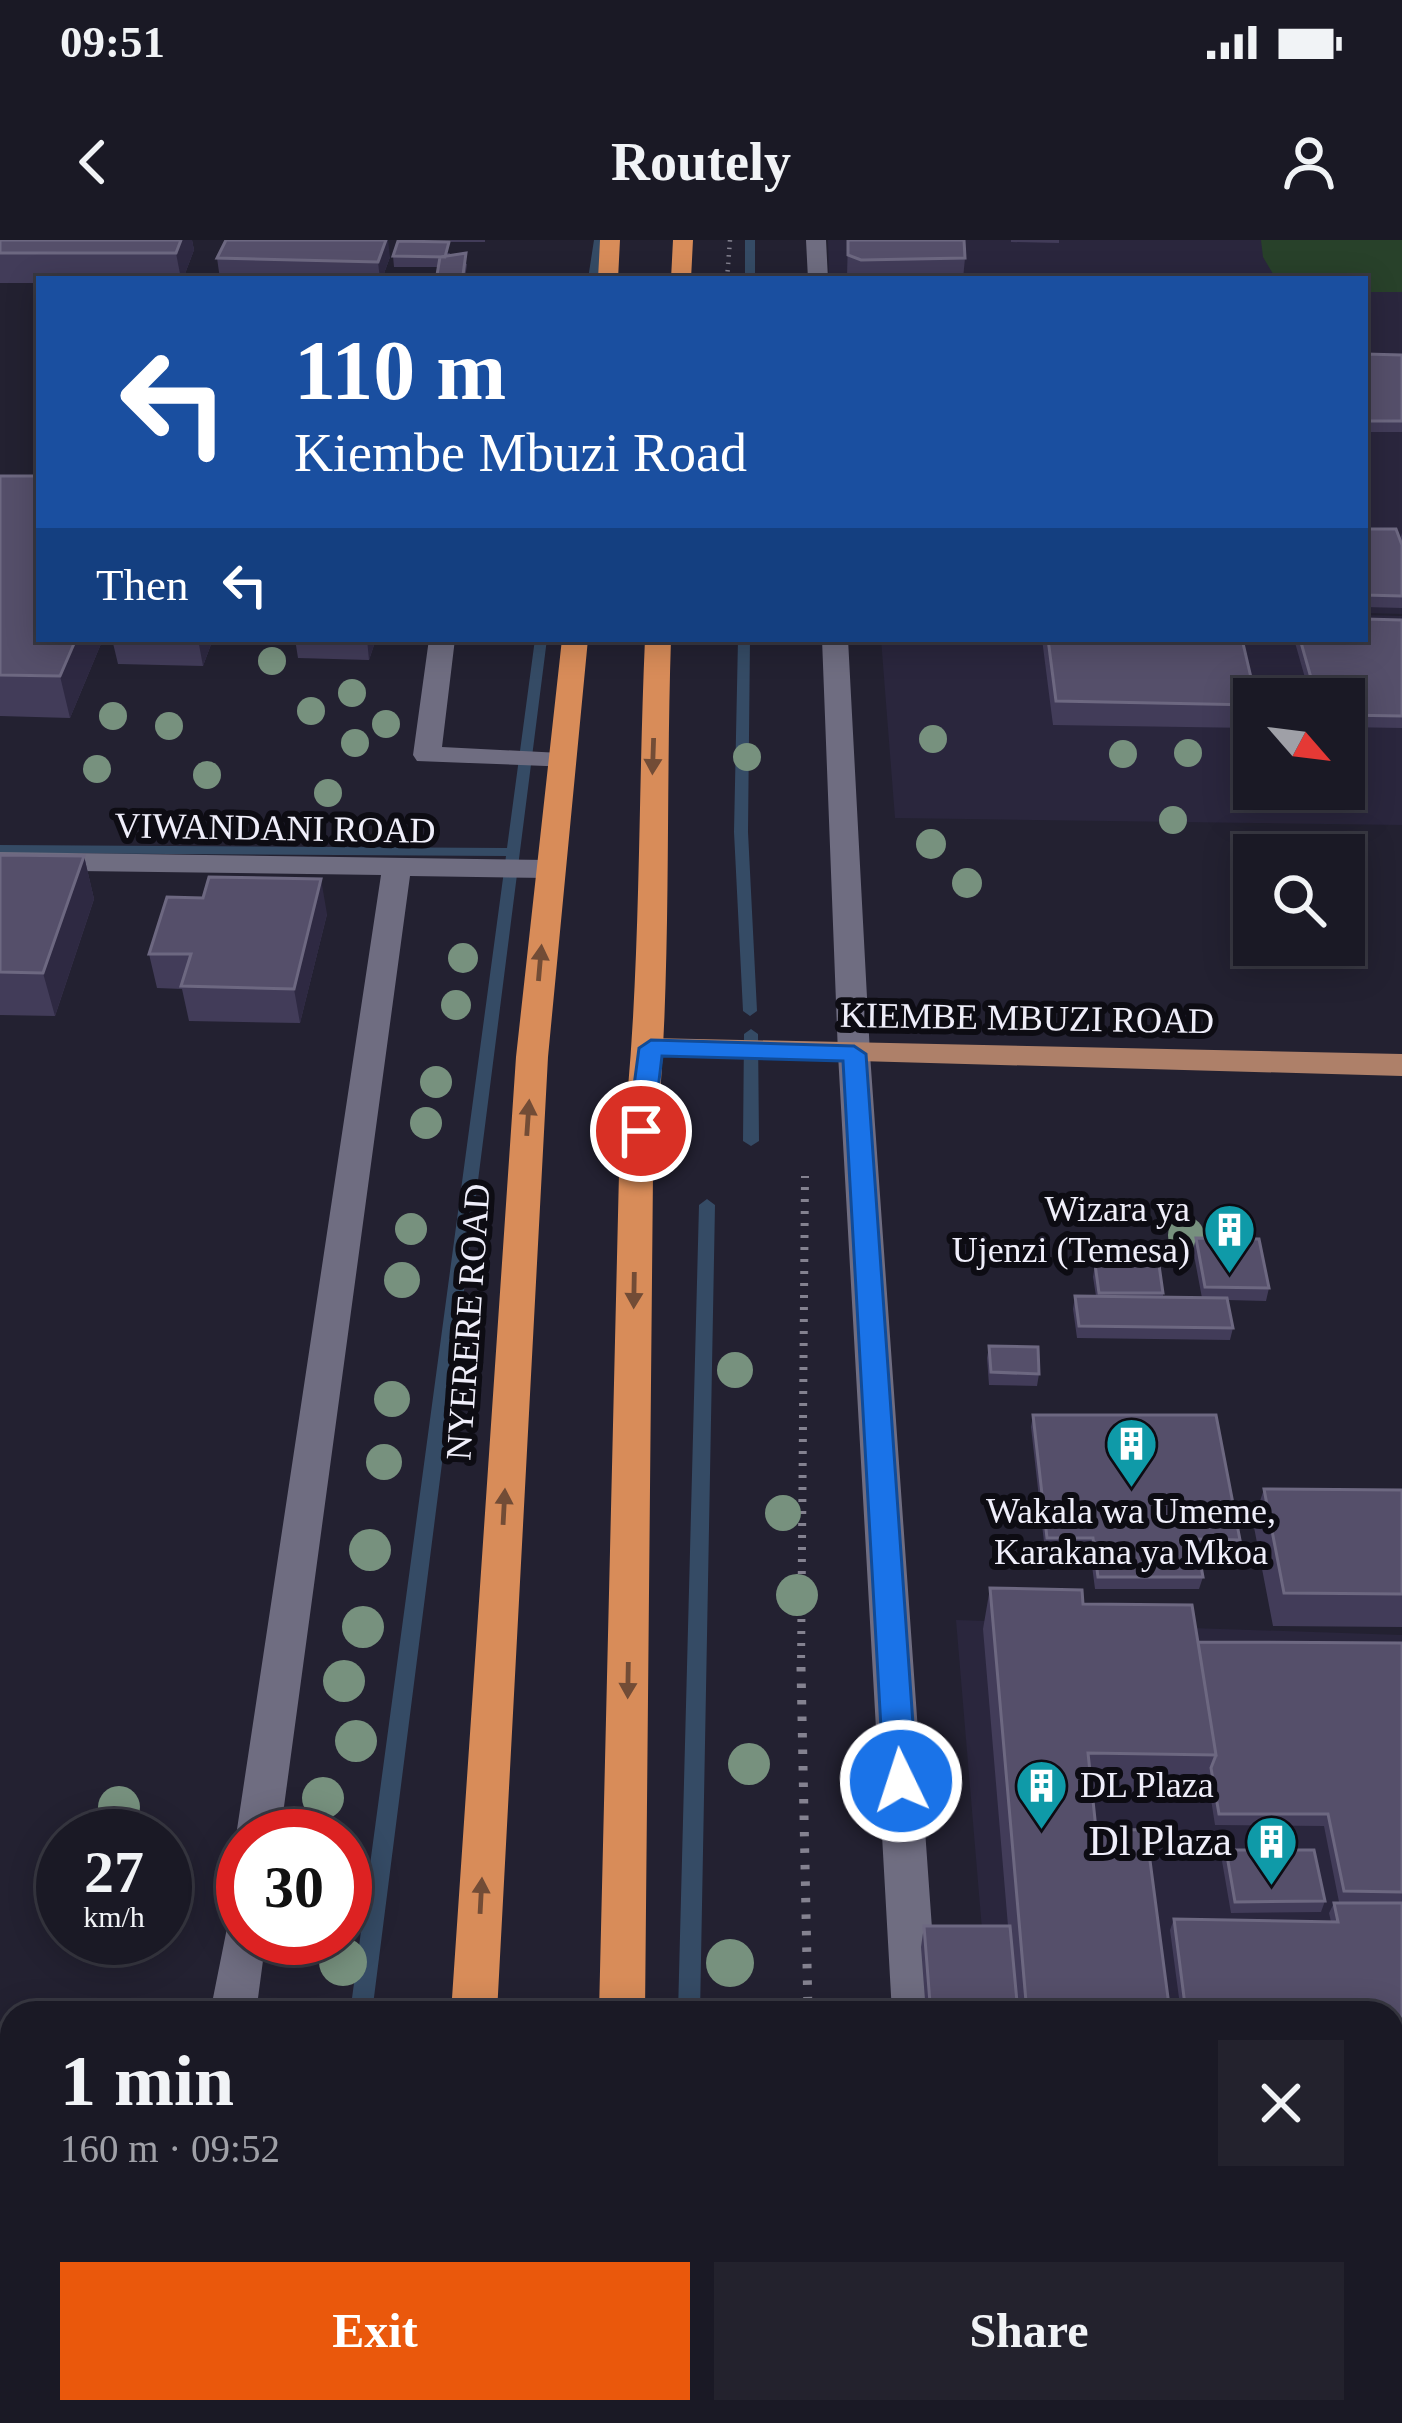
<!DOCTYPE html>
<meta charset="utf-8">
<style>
body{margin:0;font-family:Georgia,serif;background:#23222d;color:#f1f3f6;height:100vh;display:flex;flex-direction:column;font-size:45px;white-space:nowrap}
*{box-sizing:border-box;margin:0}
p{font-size:39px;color:#9fa0a7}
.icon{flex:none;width:66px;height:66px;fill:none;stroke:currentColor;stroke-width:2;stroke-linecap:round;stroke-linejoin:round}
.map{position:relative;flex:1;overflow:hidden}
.sheet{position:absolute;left:0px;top:1761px;width:1404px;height:423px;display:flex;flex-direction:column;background:#1a1925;border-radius:36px 36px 0 0;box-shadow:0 6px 30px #0003,0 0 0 3px #383842}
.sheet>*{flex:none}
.hud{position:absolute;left:36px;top:36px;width:1332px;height:366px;border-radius:0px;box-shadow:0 6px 30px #0003,0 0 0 3px #383842;background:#1a4fa0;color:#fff;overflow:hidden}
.needle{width:78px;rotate:118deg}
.fabs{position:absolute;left:1233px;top:438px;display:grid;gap:24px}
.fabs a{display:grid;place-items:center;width:132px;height:132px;border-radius:0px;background:#1a1925;box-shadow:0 6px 30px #0003,0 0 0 3px #383842;font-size:60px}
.speed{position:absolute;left:36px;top:1569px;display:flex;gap:24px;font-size:60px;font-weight:700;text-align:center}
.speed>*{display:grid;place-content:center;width:156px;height:156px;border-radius:50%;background:#1a1925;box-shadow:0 6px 30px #0003,0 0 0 3px #383842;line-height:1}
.speed small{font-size:30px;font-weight:400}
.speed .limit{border:18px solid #d22;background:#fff;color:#111}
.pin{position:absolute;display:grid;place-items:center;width:102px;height:102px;color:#fff;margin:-51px;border:6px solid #fff;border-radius:50%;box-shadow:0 3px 12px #0007}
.me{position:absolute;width:132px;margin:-66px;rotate:356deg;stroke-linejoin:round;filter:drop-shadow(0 0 9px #0008)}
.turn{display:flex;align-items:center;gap:42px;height:252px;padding:0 60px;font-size:54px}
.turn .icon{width:156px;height:156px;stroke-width:2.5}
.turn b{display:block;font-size:84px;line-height:102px}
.then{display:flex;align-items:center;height:114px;padding:0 60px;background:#0003;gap:24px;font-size:45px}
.round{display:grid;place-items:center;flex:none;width:126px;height:126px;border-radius:0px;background:#23222d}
.head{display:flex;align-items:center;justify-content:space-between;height:204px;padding:0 60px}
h1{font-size:72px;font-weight:800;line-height:90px}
.action{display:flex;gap:24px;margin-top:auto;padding:24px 60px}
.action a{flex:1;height:138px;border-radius:0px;background:#ea580c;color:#fff;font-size:48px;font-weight:800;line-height:138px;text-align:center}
.action a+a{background:#23222d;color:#f1f3f6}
.status{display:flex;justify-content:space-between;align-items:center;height:84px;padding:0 60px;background:#1a1925;direction:ltr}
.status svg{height:33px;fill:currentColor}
header{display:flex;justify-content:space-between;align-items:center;height:156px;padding:0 60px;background:#1a1925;font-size:54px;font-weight:800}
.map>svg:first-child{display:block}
.built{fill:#2a263d;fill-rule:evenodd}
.green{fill:#28412a}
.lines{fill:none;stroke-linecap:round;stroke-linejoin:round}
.stream{fill:#354b65;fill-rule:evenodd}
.path-far2{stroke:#848290;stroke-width:4.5;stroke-dasharray:1.5 6;stroke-linecap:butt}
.path-far1{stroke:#848290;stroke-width:8;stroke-dasharray:3 9;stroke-linecap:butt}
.path{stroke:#848290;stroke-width:9;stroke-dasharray:4.5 12;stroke-linecap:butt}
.minor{fill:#6f6d81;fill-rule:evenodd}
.major{fill:#ae8069;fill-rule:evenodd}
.highway{fill:#d88c59;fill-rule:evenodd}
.tree{fill:#77917e}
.wall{fill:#423c59}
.shaded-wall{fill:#2e2942}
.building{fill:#554f6a;stroke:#6d6881;stroke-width:3}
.oneway{fill:#724c36}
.route{fill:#1a73e8;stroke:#114b97;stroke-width:3}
.labels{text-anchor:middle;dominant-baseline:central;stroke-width:12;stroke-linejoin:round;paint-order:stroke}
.street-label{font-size:36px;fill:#efeefa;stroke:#0d0c13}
.poi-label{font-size:36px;fill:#efeefa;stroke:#0d0c13;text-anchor:end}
.near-poi-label{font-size:42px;fill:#efeefa;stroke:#0d0c13;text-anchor:end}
</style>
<div class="status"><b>09:51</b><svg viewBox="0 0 49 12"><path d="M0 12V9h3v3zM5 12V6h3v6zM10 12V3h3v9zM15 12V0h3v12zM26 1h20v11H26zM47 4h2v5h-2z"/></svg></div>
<header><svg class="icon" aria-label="back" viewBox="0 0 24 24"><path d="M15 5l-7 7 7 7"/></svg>Routely<svg class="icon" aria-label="person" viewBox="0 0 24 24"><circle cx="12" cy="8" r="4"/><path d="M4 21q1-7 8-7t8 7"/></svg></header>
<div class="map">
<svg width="1402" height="2183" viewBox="0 0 1402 2183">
<rect width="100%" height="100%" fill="#232131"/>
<path class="built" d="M828 0H1402V374L1365 373V39H829Z
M1365 375 1402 376V585L895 578 881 399H1365ZM1254 459H1344V549H1254Z
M956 1380 1402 1395V1998L1392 1997V1773H989Z
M1392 2088H1402V2183H1000V2172H1392Z"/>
<path class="green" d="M1261 0H1402V52H1365V39H1276L1263 17Z"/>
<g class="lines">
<path class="stream" d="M594 0H604L598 39H588Z
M745 0H755V39H745Z
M535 399H547L372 1773H350L506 616 0 613V605L507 608Z
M738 399H750L748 592 757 771 750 776 743 771 734 592Z
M751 789 758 794 759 901 751 906 743 901 744 794Z
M707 959 715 965 700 1773H678L699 965Z
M296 2172H320L319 2183H295Z
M658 2172H682L681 2183H657Z"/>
<path class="path-far2" d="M727 39 730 0"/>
<path class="path-far1" d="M801 1430 805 936"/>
<path class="path" d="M801 1427 808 1773
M817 2172V2183"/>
<path class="minor" d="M806 0H826L828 39H808Z
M429 399H455L442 507 561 513 571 515V527L417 521 413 515Z
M822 399H848L870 814 938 1773H892L838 814Z
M0 612 549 620 564 629 549 638 410 636 280 1596H243V1610L236 1596 381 635 0 630Z
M243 1678V1698H266L256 1773H210L228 1683Z
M150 2172H202L200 2183H148Z
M915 2172H967L968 2183H916Z"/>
<path class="major" d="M651 798 1402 814V836L640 815 635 808Z"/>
<path class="highway" d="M600 0H620L618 39H598Z
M673 0H693L691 39H671Z
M562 399H588L548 817 497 1773H451L516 817Z
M645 399H671C665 577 673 756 653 933L645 1773H599L619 933C642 756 637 577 645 399Z
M423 2172H475V2183H423Z
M590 2172H642V2183H590Z"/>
</g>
<g class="tree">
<circle cx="272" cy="421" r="14"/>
<circle cx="352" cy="453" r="14"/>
<circle cx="311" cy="471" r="14"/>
<circle cx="113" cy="476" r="14"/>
<circle cx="386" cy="484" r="14"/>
<circle cx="169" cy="486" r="14"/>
<circle cx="933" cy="499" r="14"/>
<circle cx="355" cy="503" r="14"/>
<circle cx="1188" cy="513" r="14"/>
<circle cx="1123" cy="514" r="14"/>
<circle cx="747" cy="517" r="14"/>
<circle cx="97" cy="529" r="14"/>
<circle cx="207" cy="535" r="14"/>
<circle cx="328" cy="553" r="14"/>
<circle cx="1173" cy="580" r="14"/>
<circle cx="931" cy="604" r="15"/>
<circle cx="967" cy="643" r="15"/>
<circle cx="463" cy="718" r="15"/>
<circle cx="456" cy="765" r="15"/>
<circle cx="436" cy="842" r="16"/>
<circle cx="426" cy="883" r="16"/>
<circle cx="411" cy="989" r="16"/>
<circle cx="1186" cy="995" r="18"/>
<circle cx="402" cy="1040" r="18"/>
<circle cx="735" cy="1130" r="18"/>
<circle cx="392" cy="1159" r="18"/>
<circle cx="384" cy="1222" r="18"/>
<circle cx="783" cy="1273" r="18"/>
<circle cx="370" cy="1310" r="21"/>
<circle cx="797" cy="1355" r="21"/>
<circle cx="363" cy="1387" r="21"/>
<circle cx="344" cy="1441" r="21"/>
<circle cx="356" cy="1501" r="21"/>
<circle cx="749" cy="1524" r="21"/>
<circle cx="323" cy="1558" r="21"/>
<circle cx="119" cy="1567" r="21"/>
<circle cx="343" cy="1722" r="24"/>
<circle cx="730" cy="1723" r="24"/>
</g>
<path class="wall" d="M0 0H192L194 10 183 39H39V43H0Z
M451 0H485V2H451Z
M848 0 965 18 963 39H854L847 36Z
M1011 0H1059V3L1011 2Z
M450 13 449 16 467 24 465 39H437L438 27H394L393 16Z
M390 17 382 39H220L217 18Z
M1365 114 1402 115V192H1365Z
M0 236 39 399H103L70 478 0 476Z
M1365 289 1400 300 1402 293V368L1365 367Z
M1402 380V488L1344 487V459H1311L1294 399H1365Z
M112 399H213L203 426 118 424Z
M295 399H376L369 420 298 418Z
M1042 399H1242L1254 459 1252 488 1053 485Z
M0 615 84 616 94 659 55 776 0 775Z
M327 674 300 783 189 781 182 749 157 748 149 714Z
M1196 998 1269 1048 1266 1061 1227 1060 1233 1088 1230 1100 1077 1098 1073 1069 1075 1056H1096L1093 1037 1095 1024 1163 1053V1057L1202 1058 1193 1010Z
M989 1106 1039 1134 1037 1146 989 1145 987 1118Z
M1033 1175 1240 1300 1236 1312 1198 1311 1203 1337 1199 1349H1095L1090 1310 1045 1311 1031 1187Z
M1264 1249 1402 1250V1387L1273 1386 1253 1282Z
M990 1348 1083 1364 1198 1402 1402 1403V1663L1339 1662 1324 1586 1215 1585 1208 1540 1203 1554 1093 1553 1096 1589 1170 1773H926L921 1707 924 1686H1008L983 1389Z
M1226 1610 1325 1661 1321 1672 1231 1673 1222 1621Z
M1334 1663H1402V1893H1392V1773H1181L1170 1690 1174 1679 1331 1682 1329 1673Z
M0 1897 12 1898V2024H0Z"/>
<path class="shaded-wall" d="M181 0H192L194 10 183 39H181L176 13Z
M386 0H388L390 17 382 39H380L378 22Z
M76 399H103L70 478 60 436Z
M198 399H213L203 426Z
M367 399H376L369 420Z
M84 616 94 659 55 776 43 733Z
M321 639 327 674 300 783 294 749Z
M28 2172H43L41 2183H26Z"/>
<path class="building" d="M0 0H181L176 13H0Z
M226 0H386L378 22 217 18Z
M848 0H964L965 18 861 20 848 15Z
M398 1 449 2 445 17 393 16Z
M466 13 463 35H437L440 17Z
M1365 114 1402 115V181H1365Z
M0 236H39V399H76L60 436 0 435Z
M1365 289H1396L1402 305V356L1365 355Z
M1365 379 1402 380V476L1344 475V459H1317L1300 399H1365Z
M1048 399H1242L1256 459H1254V465L1056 461Z
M0 615 84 616 43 733 0 732Z
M209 637 321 639 294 749 181 746 191 714H149L167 657 203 658Z
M1196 998 1259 999 1269 1048 1205 1047Z
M1095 1024 1159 1025 1163 1053H1099Z
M1075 1056 1227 1058 1233 1088 1079 1086Z
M989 1106 1038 1107 1039 1134 991 1132Z
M1033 1175H1216L1240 1300 1196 1299 1203 1337H1098L1093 1298H1047Z
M1264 1249 1402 1250V1354L1284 1353Z
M990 1348 1082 1350 1083 1364 1192 1365 1216 1515 1088 1513 1096 1589 1146 1590 1170 1773H1027Z
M1198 1402 1402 1403V1652L1344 1651 1328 1574H1219L1211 1528 1216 1515Z
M1226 1610H1314L1325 1661 1235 1662Z
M1334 1663H1402V1883H1392V1773H1186L1174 1679 1338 1682Z
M924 1686H1010L1017 1762 930 1763Z
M0 1897 12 1898V2007H0Z
M0 2073H12V2172H28L26 2183H0Z
M1144 2172H1262L1392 2180 1393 2183H1145Z"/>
<defs><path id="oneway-solid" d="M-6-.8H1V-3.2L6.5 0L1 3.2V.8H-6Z" transform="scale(3)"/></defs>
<g class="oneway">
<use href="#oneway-solid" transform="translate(653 516) rotate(92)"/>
<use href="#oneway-solid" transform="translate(540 723) rotate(-85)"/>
<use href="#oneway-solid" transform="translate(528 878) rotate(-86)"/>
<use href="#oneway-solid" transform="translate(634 1050) rotate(91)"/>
<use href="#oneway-solid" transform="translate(504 1267) rotate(-87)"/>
<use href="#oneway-solid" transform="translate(628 1440) rotate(91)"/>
<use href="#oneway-solid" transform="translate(481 1656) rotate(-87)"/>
</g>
<path class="route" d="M651 800 854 806 866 814 917 1541 912 1551 901 1555 889 1551 884 1541 843 821 662 816 653 891 641 900 628 891 639 808Z"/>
<defs>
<symbol id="building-pin" viewBox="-11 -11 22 30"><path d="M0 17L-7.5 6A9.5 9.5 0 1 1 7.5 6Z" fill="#0f9aa8" stroke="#0d0c13"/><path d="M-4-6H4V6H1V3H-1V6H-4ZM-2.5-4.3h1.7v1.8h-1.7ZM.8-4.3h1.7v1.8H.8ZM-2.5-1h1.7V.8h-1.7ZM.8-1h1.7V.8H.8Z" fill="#fff"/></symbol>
</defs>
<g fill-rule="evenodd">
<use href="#building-pin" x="1200" y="960" width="59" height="81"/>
<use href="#building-pin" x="1102" y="1174" width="59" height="81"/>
<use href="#building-pin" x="1012" y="1516" width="59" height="81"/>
<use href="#building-pin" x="1242" y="1572" width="59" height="81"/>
</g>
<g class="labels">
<g class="street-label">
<text transform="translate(275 588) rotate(1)">VIWANDANI ROAD</text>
<text transform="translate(1027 778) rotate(1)">KIEMBE MBUZI ROAD</text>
<text transform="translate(468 1082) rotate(-86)">NYERERE ROAD</text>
</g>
<g class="poi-label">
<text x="1190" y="969">Wizara ya<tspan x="1190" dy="41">Ujenzi (Temesa)</tspan></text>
<text x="1131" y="1271" text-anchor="middle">Wakala wa Umeme,<tspan x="1131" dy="41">Karakana ya Mkoa</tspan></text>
<text x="1080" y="1545" text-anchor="start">DL Plaza</text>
</g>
<g class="near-poi-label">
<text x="1232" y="1601">Dl Plaza</text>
</g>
</g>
</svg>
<div class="fabs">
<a><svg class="needle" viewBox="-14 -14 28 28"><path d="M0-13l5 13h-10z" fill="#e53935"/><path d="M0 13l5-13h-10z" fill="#9fa0a7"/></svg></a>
<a><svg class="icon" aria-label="search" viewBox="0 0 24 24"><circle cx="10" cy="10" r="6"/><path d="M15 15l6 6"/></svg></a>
</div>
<div class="speed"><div>27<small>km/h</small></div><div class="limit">30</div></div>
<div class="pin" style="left:641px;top:891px;background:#d93025"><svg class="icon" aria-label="arrive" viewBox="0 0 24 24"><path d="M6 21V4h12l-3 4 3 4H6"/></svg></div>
<svg class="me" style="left:901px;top:1541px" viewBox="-20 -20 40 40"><circle r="17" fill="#1a73e8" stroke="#fff" stroke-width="3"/><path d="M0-11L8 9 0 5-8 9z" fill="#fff"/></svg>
<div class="hud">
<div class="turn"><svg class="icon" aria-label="left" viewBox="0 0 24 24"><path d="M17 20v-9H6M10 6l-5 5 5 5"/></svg><div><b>110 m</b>Kiembe Mbuzi Road</div></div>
<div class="then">Then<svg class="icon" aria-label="left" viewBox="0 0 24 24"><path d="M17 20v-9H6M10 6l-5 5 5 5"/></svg></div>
</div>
<section class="sheet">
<div class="head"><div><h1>1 min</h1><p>160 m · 09:52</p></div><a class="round"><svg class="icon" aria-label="close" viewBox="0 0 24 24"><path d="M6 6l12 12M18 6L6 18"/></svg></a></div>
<div class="action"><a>Exit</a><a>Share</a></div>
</section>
</div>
